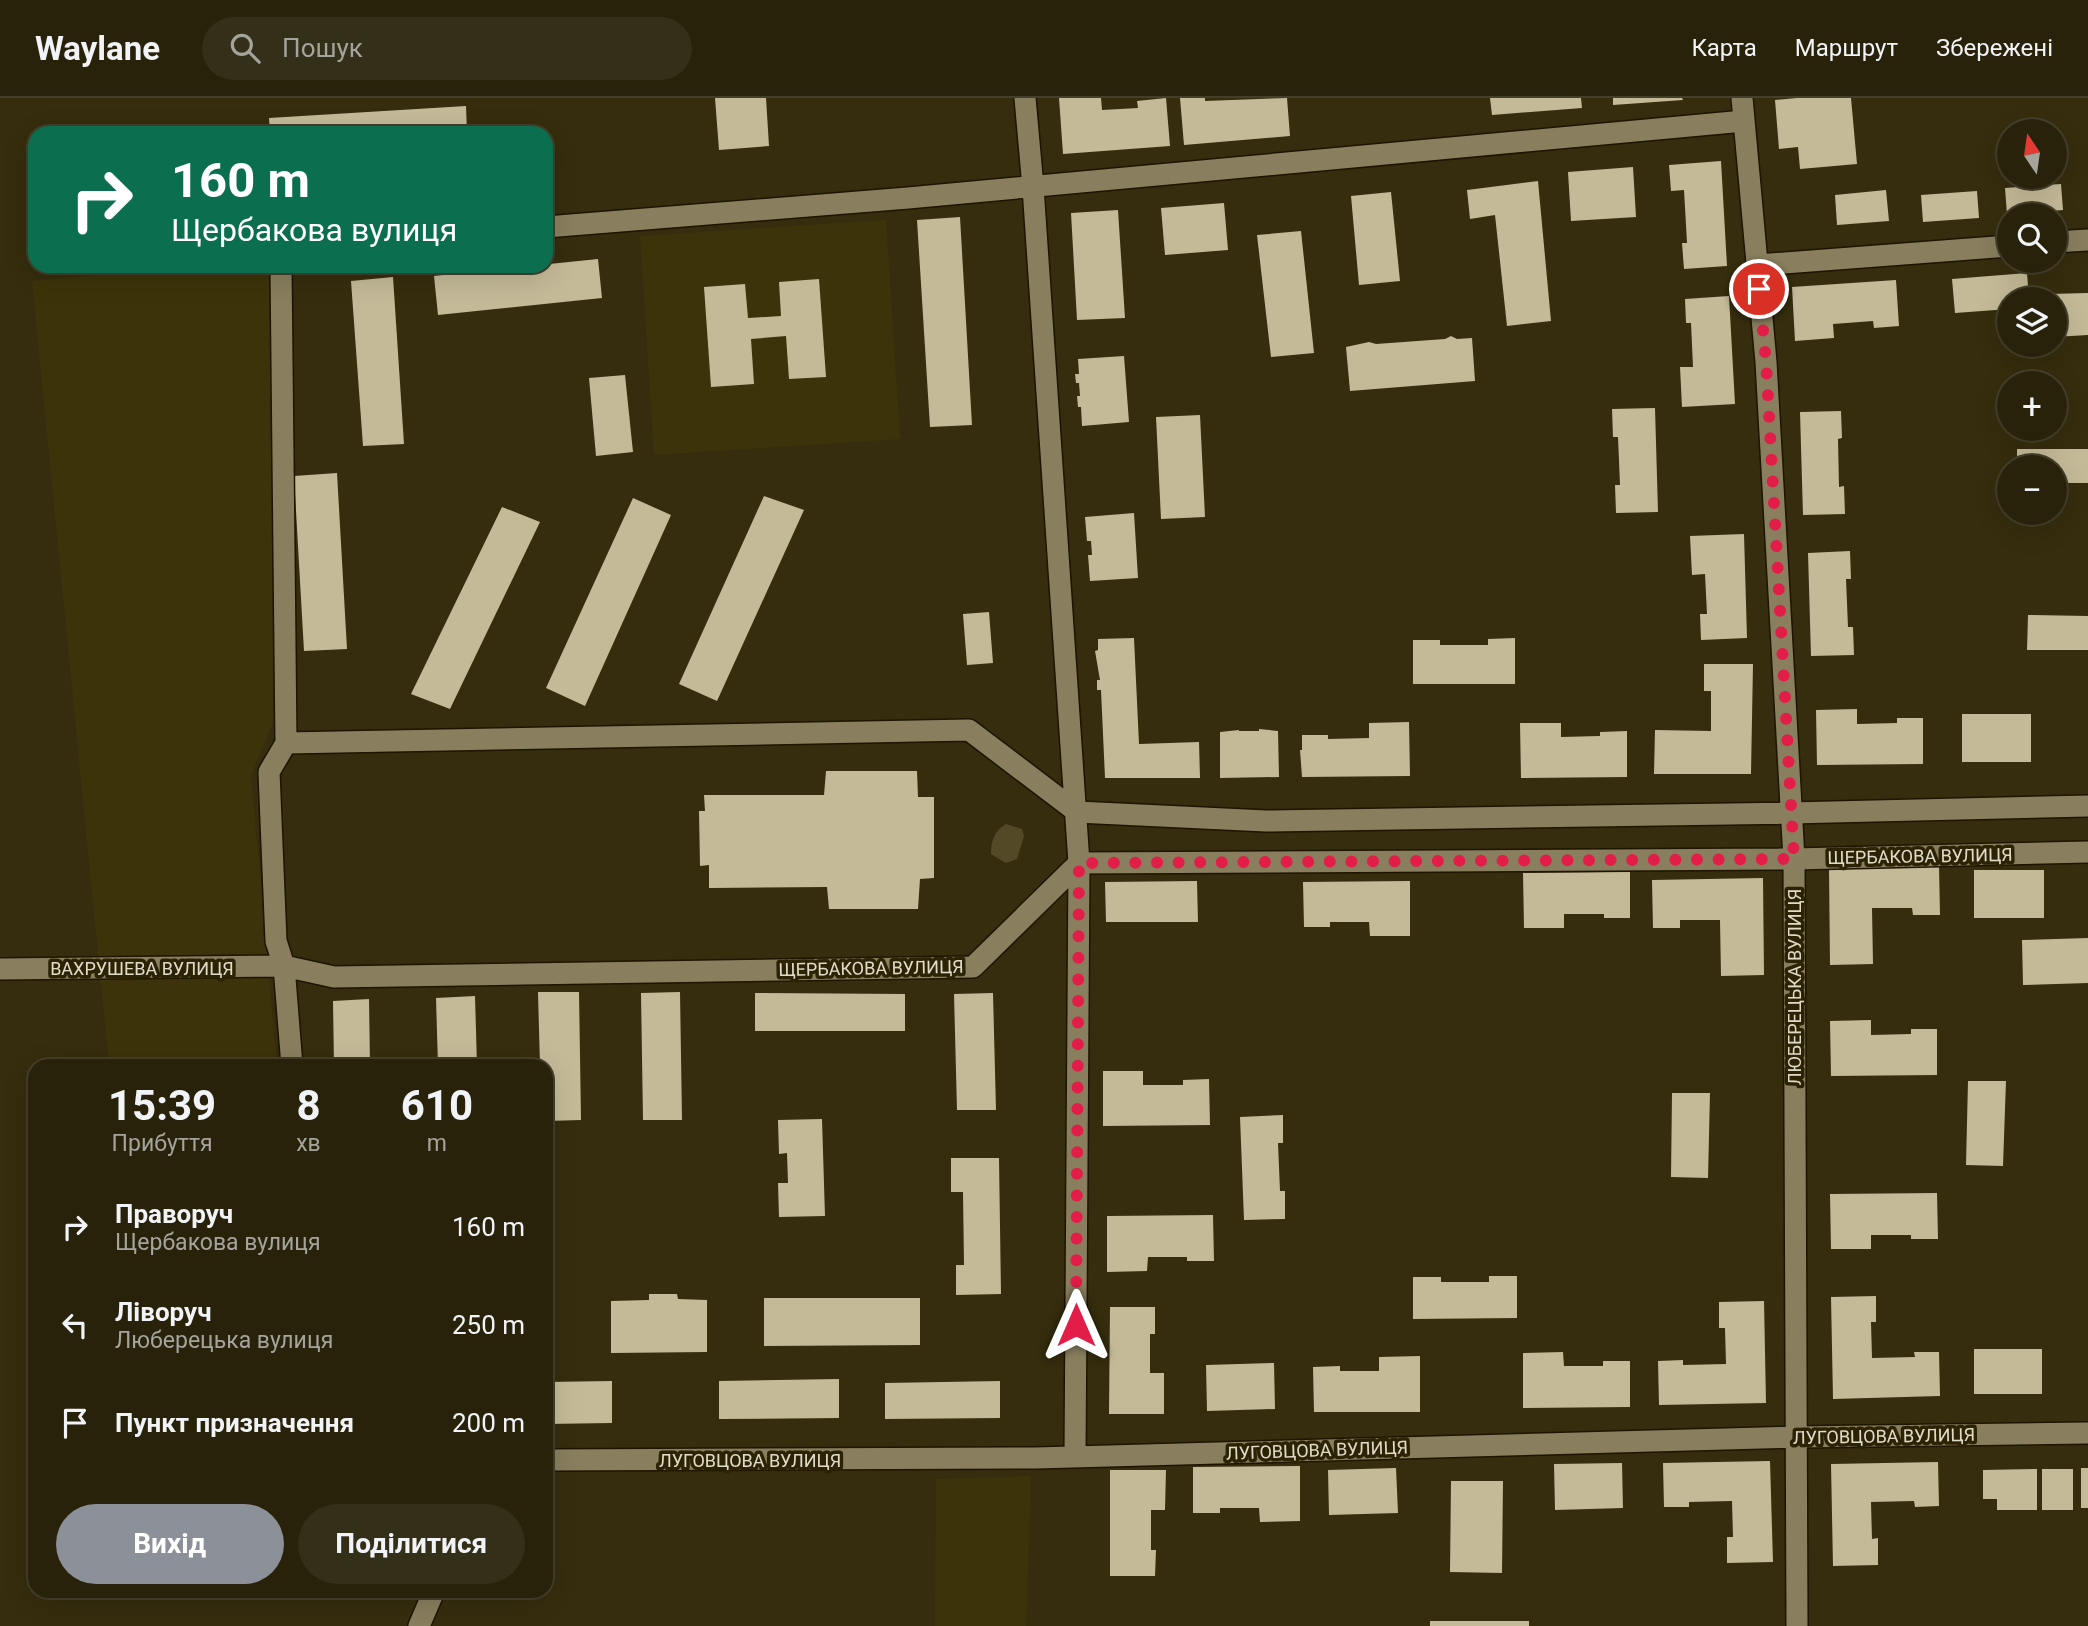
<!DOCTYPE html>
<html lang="uk">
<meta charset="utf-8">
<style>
body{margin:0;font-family:Roboto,sans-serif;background:#342f18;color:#f1f3f6;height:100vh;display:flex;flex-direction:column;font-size:26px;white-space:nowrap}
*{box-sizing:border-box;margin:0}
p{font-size:23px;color:#a5a49c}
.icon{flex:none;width:38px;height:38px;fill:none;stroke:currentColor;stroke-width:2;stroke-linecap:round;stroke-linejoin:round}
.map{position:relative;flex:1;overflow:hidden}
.drawer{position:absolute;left:28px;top:961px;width:525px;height:539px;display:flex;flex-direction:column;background:#28220a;border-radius:21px;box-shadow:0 7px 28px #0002,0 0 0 2px #443f2b}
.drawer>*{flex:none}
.hud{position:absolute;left:28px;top:28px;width:525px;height:147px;border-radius:21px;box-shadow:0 7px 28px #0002,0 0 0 2px #443f2b;background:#0b6e4f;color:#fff;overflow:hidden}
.needle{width:46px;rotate:347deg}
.buttons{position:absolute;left:1997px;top:21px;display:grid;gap:14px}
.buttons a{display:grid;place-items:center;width:70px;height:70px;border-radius:50%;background:#28220a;box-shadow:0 7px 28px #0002,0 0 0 2px #443f2b;font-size:35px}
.pin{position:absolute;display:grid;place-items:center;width:60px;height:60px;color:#fff;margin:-30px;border:4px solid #fff;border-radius:50%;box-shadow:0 2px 7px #0007}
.me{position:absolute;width:77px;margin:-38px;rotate:0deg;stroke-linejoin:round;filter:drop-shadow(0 0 5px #0008)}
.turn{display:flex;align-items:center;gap:24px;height:147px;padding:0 28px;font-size:32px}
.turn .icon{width:91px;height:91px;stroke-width:2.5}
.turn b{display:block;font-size:49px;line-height:60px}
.eta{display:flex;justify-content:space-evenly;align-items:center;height:119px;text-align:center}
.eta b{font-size:42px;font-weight:700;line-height:49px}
.button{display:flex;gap:14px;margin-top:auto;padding:14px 28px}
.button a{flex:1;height:80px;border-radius:42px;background:#8c9099;color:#fff;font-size:28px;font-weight:700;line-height:80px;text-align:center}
.button a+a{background:#342f18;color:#f1f3f6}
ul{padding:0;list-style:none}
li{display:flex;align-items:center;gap:21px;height:98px;padding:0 28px}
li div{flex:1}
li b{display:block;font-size:26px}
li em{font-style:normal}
header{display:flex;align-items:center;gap:42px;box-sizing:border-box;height:98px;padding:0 35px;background:#28220a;border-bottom:2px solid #443f2b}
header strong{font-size:33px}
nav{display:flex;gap:38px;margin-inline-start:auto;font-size:24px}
.search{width:490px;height:63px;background:#342f18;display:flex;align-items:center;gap:18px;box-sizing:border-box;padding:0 24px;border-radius:38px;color:#a5a49c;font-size:26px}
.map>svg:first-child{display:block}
.built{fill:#3d330a}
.green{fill:#534927}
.building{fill:#c4ba98}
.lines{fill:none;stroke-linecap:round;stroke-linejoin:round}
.minor-casing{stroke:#1d1500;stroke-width:24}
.minor{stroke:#897f5f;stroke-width:21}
.route{stroke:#e11d48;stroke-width:12;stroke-dasharray:0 21.6}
.labels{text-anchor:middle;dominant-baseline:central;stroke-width:7;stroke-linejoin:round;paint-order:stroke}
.street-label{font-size:18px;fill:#e0dbc9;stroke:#2c2304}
</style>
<header>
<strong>Waylane</strong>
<div class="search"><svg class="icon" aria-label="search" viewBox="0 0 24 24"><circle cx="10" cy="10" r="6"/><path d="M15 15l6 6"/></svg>Пошук</div>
<nav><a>Карта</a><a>Маршрут</a><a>Збережені</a></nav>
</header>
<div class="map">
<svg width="2088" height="1528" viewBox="0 0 2088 1528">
<rect width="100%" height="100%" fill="#362d0e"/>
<path class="built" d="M886 122 900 341 654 357 640 138Z
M194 168H272L273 624 251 678 277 968H109L32 183Z
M1031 1378 1026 1528H935L936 1381Z"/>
<path class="green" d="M1006 726 1022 731 1024 738 1017 761 1006 765 991 756C991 743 994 733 1006 726Z"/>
<path class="building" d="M715 0H766L769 48 719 52Z
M1059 0H1101L1102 12 1138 10 1137 3 1166 0 1170 48 1063 56Z
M1180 0H1205V3L1287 0 1290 38 1184 47Z
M1490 0H1581L1582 10 1492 17Z
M1613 0H1682L1683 2 1613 7Z
M1797 0H1851L1857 66 1800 71 1798 49 1779 51 1775 2Z
M466 8 467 35H270L269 20Z
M1721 63 1727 168 1684 171 1682 145H1687L1684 92 1671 93 1669 67Z
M1633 69 1636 119 1571 123 1568 74Z
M1538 83 1551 223 1507 228 1495 117 1470 121 1467 92Z
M2061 86 2063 112 2007 117 2005 90Z
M1886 92 1889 123 1837 127 1835 97Z
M1977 93 1979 120 1923 124 1921 97Z
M1391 94 1400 183 1359 187 1351 98Z
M1224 105 1228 152 1165 157 1161 110Z
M1118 112 1125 220 1077 222 1071 115Z
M960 119 972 327 930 329 917 122Z
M1301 133 1314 255 1271 259 1257 137Z
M598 161 602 200 438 217 434 178Z
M2027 175 2029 201H2009V211L1955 215 1952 181Z
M393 179 404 346 363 348 351 183Z
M819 181 826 279 789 281 786 238 751 241 754 286 711 289 704 189 745 186 748 220 781 218 779 184Z
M1896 182 1899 228 1874 230 1873 223 1833 226 1834 240 1795 243 1792 189Z
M2088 195V237L2054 239V201H2050V196Z
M1729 198 1735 306 1682 309 1680 269H1693L1691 225H1686L1685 201Z
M1451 238 1457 241 1472 240 1475 283 1350 293 1346 249 1369 244 1376 246 1445 241Z
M1124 258 1129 324 1082 328 1081 309H1078L1077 298H1080L1079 285H1076L1075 276H1079L1078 261Z
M625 277 633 354 596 358 589 280Z
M1655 310 1658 414 1616 415 1615 387H1620L1618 339H1613L1612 311Z
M1841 313 1842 340 1838 341 1839 389 1844 388 1845 416 1803 417 1800 314Z
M1200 317 1205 419 1161 421 1156 319Z
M2017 351H2088V385H2054V369H2017Z
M337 375 347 551 304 553 294 378Z
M764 398 804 412 717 603 679 586Z
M633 400 671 417 585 608 546 590Z
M502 409 540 424 450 611 411 596Z
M1134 415 1138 480 1090 483 1088 457H1092L1091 443H1087L1085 419Z
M1744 436 1747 540 1701 542 1700 516H1707L1705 476 1692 477 1690 438Z
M1850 453 1851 481H1846L1848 529H1853L1854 557 1811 558 1808 455Z
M989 514 993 565 967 567 963 516Z
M2028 517 2088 518V552H2027Z
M1134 540 1139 646 1199 644 1200 680H1105L1101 592H1097V582H1100L1095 553 1098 552V541Z
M1515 540V586H1413V542H1440V547H1488V541Z
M1704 566H1753L1751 676H1654L1655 632 1711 633V593H1704Z
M1857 611V626L1897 625V620H1923V666L1817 667 1816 612Z
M1962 616H2031V664H1962Z
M1409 624 1410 678 1302 679 1300 652H1302V637H1328V641L1369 640V625Z
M1520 625H1561V639L1600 638V634L1627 633V679L1521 680Z
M1259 631 1278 633 1279 679 1220 680V634L1239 632V633H1259Z
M826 673H917L918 699H934V780L920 781 918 811H829L827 789 709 790V767L700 768 699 713H705L704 697H824Z
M1939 768 1940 817H1913L1912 810H1872L1873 866 1830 867 1829 770Z
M1974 772H2044V820H1974Z
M1630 774V820H1604V816H1564V830H1524L1523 775Z
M1763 780 1764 877 1721 878 1720 822H1680V830H1653L1652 782Z
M1197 783 1198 824H1106L1105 784Z
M1410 783V838H1370L1369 824H1330V829H1304L1303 784Z
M2088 840V885L2023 887 2022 842Z
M538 894H579L581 1022 546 1023V968H540Z
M680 894 682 1022H643L641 895Z
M755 895 905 896V933H755Z
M993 895 996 1012H957L954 896Z
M475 898 477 968H438L436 900Z
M369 901 370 968H334L333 903Z
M1871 922V937L1911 936V931H1937V977L1831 978 1830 923Z
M1103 973H1143V987H1183V982L1209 981 1210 1027 1103 1028Z
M1968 983H2006L2003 1068 1966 1067Z
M1672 995H1710L1708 1080 1671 1079Z
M1283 1017V1045H1278L1280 1093H1285V1121L1244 1122 1240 1019Z
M822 1021 825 1118 779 1119 778 1085H788L787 1055 779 1056 778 1022Z
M951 1060H999L1001 1196 956 1197V1167H964L963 1094H951Z
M1937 1095 1938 1141H1911V1137H1871V1151H1831L1830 1096Z
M1213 1117 1214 1163H1187V1159H1148L1147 1173 1107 1174V1118Z
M1489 1178H1517V1220L1413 1221V1179H1441V1184H1489Z
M649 1196H677L678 1201 707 1202V1254L611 1255V1203L649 1202Z
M1876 1198V1224H1871L1872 1260 1915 1259 1914 1254H1939L1940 1298 1833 1301 1831 1199Z
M764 1200H920V1247L764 1248Z
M1764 1203 1766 1305 1659 1307 1658 1263 1683 1262V1267L1726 1266 1725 1230H1719V1204Z
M1110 1209H1155V1236H1150V1275H1164V1316H1109Z
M1974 1251H2042V1296H1974Z
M1563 1254 1564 1268H1603V1263H1630V1309L1523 1310V1255Z
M1420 1258V1314H1314L1313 1269 1340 1268V1273H1379V1259Z
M1274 1265 1275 1311 1207 1313 1206 1267Z
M839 1281V1320L719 1321V1283Z
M612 1283V1325L546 1326V1284Z
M1000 1283V1320L885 1321V1285Z
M1770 1363 1773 1464 1727 1465V1439H1733L1732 1403 1689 1404V1409H1664L1663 1365Z
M1938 1364 1939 1408 1915 1409 1914 1403 1871 1404 1872 1441 1878 1440V1467L1833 1468 1831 1366Z
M1622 1365 1623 1410 1555 1412 1554 1366Z
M1300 1368V1423L1260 1424 1259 1410H1220V1415H1193V1369Z
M1396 1370 1398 1415 1329 1417 1328 1372Z
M2081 1370H2088V1410H2081Z
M2037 1371V1412H1997V1401H1983V1372Z
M2042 1371H2073V1412H2042Z
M1110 1372H1166L1165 1412H1151V1452H1156L1155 1478H1110Z
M1451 1383H1503L1502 1475 1450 1474Z
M1430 1523H1529V1528H1430Z"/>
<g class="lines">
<defs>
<path id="minor" d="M1025 0 1033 89 1079 765 1075 1359
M1742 0 1766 264 1794 761 1797 1528
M546 129 908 100 1744 23
M2054 144 2088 142
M1757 167 2009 148
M281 168 286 645 269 674 276 843 284 868 292 968
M286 645 969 632 1077 714 1266 723 1790 715 2088 708
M0 871 284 868 334 879 973 869 1079 765 1794 761 2088 754
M546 1362 1036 1360 1797 1339 2088 1335
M419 1528 434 1493"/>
</defs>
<use href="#minor" class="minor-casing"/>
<use href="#minor" class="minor"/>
</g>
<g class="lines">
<path class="route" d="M1076 1227 1079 765 1794 761 1766 264 1759 191"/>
</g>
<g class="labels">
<g class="street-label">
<text transform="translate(1920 758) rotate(-1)">ЩЕРБАКОВА ВУЛИЦЯ</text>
<text x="142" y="870">ВАХРУШЕВА ВУЛИЦЯ</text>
<text transform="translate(871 870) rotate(-1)">ЩЕРБАКОВА ВУЛИЦЯ</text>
<text transform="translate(1794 889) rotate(-90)">ЛЮБЕРЕЦЬКА ВУЛИЦЯ</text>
<text transform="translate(1884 1338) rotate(-1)">ЛУГОВЦОВА ВУЛИЦЯ</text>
<text transform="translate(1317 1352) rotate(-2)">ЛУГОВЦОВА ВУЛИЦЯ</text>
<text x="750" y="1362">ЛУГОВЦОВА ВУЛИЦЯ</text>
</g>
</g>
</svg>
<div class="buttons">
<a><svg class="needle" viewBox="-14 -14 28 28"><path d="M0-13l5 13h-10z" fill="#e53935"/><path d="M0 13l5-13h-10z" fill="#a5a49c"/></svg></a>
<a><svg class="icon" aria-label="search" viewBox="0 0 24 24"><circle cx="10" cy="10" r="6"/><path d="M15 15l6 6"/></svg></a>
<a><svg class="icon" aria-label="layers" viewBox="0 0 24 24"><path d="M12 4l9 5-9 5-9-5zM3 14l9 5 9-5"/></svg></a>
<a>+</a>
<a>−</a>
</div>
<div class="pin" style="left:1759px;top:191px;background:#d93025"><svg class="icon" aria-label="arrive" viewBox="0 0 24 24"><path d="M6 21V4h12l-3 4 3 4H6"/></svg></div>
<svg class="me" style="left:1076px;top:1227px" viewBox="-20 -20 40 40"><path d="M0-17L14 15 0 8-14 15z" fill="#e11d48" stroke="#fff" stroke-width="4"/></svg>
<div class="hud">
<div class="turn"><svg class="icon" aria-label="right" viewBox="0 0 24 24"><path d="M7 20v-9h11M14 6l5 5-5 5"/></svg><div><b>160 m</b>Щербакова вулиця</div></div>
</div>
<section class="drawer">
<div class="eta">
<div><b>15:39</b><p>Прибуття</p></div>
<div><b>8</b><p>хв</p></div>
<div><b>610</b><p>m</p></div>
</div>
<ul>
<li><svg class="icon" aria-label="right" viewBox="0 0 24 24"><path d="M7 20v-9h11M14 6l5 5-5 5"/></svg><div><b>Праворуч</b><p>Щербакова вулиця</p></div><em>160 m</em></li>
<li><svg class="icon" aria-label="left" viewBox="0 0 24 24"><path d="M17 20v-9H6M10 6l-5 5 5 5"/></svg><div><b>Ліворуч</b><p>Люберецька вулиця</p></div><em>250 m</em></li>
<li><svg class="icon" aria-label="arrive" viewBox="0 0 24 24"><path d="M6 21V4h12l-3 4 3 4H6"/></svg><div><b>Пункт призначення</b></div><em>200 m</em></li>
</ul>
<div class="button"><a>Вихід</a><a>Поділитися</a></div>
</section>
</div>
